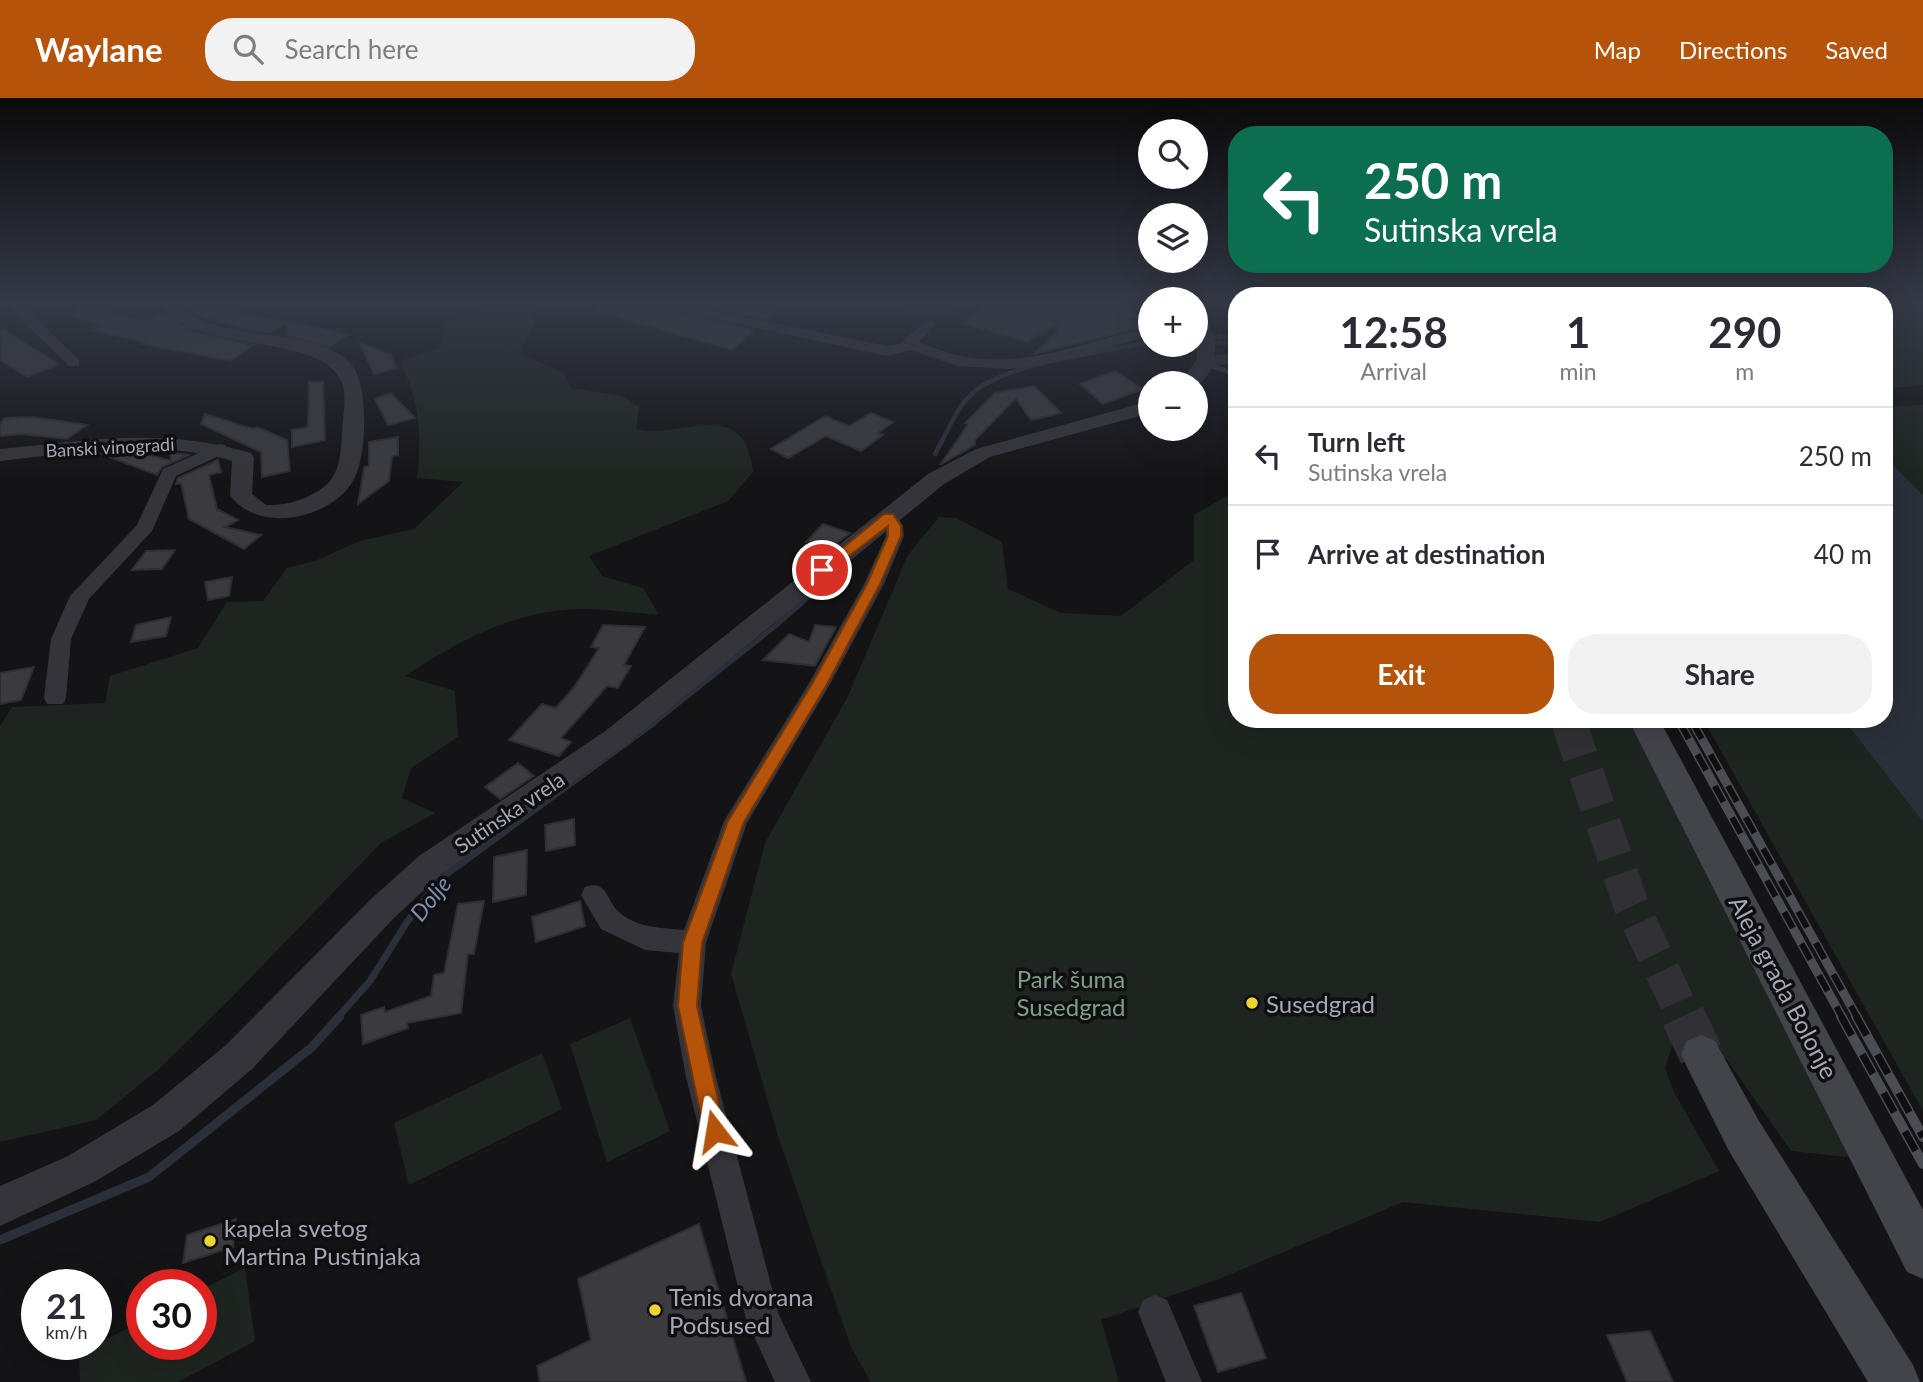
<!DOCTYPE html>
<meta charset="utf-8">
<style>
body{margin:0;font-family:Lato,sans-serif;background:#f2f2f3;color:#2b2b33;height:100vh;display:flex;flex-direction:column;font-size:26px;white-space:nowrap}
*{box-sizing:border-box;margin:0}
p{font-size:23px;color:#7c7c81}
.icon{flex:none;width:38px;height:38px;fill:none;stroke:currentColor;stroke-width:2;stroke-linecap:round;stroke-linejoin:round}
.map{position:relative;flex:1;overflow:hidden}
.details{position:absolute;left:1228px;top:189px;width:665px;height:441px;display:flex;flex-direction:column;background:#fff;border-radius:28px;box-shadow:0 7px 28px #0002}
.details>*{flex:none}
.guide{position:absolute;left:1228px;top:28px;width:665px;height:147px;border-radius:28px;box-shadow:0 7px 28px #0002;background:#0b6e4f;color:#fff;overflow:hidden}
.controls{position:absolute;left:1138px;top:21px;display:grid;gap:14px}
.controls a{display:grid;place-items:center;width:70px;height:70px;border-radius:50%;background:#fff;box-shadow:0 7px 28px #0002;font-size:35px}
.speed{position:absolute;left:21px;top:1171px;display:flex;gap:14px;font-size:35px;font-weight:700;text-align:center}
.speed>*{display:grid;place-content:center;width:91px;height:91px;border-radius:50%;background:#fff;box-shadow:0 7px 28px #0002;line-height:1}
.speed small{font-size:18px;font-weight:400}
.speed .limit{border:10px solid #d22;background:#fff;color:#111}
.pin{position:absolute;display:grid;place-items:center;width:60px;height:60px;color:#fff;margin:-30px;border:4px solid #fff;border-radius:50%;box-shadow:0 2px 7px #0007}
.me{position:absolute;width:77px;margin:-38px;rotate:346deg;stroke-linejoin:round;filter:drop-shadow(0 0 5px #0008)}
.turn{display:flex;align-items:center;gap:24px;height:147px;padding:0 21px;font-size:32px}
.turn .icon{width:91px;height:91px;stroke-width:2.5}
.turn b{display:block;font-size:49px;line-height:60px}
.eta{display:flex;justify-content:space-evenly;align-items:center;height:119px;text-align:center}
.eta b{font-size:42px;font-weight:700;line-height:49px}
.primary-button{display:flex;gap:14px;margin-top:auto;padding:14px 21px}
.primary-button a{flex:1;height:80px;border-radius:28px;background:#b45309;color:#fff;font-size:28px;font-weight:700;line-height:80px;text-align:center}
.primary-button a+a{background:#f2f2f3;color:#2b2b33}
ul{padding:0;list-style:none}
li{display:flex;align-items:center;gap:21px;height:98px;padding:0 21px;border-top:2px solid #e1e1e2}
li div{flex:1}
li b{display:block;font-size:26px}
li em{font-style:normal}
header{display:flex;align-items:center;gap:42px;box-sizing:border-box;height:98px;padding:0 35px;background:#b45309;color:#fff}
header strong{font-size:33px}
nav{display:flex;gap:38px;margin-inline-start:auto;font-size:24px}
.search{width:490px;height:63px;background:#f2f2f3;display:flex;align-items:center;gap:18px;box-sizing:border-box;padding:0 24px;border-radius:28px;color:#7c7c81;font-size:26px}
.map>svg:first-child{display:block}
.built{fill:#201f22}
.green{fill:#1e2520}
.water{fill:#2a2f39}
.lines{fill:none;stroke-linecap:round;stroke-linejoin:round}
.stream-far3{stroke:#2a2f39;stroke-width:4.5}
.stream-far2{stroke:#2a2f39;stroke-width:5}
.stream-far1{stroke:#2a2f39;stroke-width:7}
.stream{stroke:#2a2f39;stroke-width:9}
.building{fill:#3b3b3f;stroke:#2e2d31;stroke-width:2}
.secondary-tunnel-far2{stroke:#313135;stroke-width:28;stroke-dasharray:28 14;stroke-linecap:butt}
.secondary-tunnel-far1{stroke:#313135;stroke-width:35;stroke-dasharray:35 18;stroke-linecap:butt}
.secondary-tunnel{stroke:#313135;stroke-width:44;stroke-dasharray:44 22;stroke-linecap:butt}
.service{fill:#35343a;fill-rule:evenodd}
.minor{fill:#35343a;fill-rule:evenodd}
.tertiary{fill:#35343a;fill-rule:evenodd}
.secondary{fill:#43434a;fill-rule:evenodd}
.rail-far2-casing{stroke:#4c4c53;stroke-width:7}
.rail-far1-casing{stroke:#4c4c53;stroke-width:9}
.rail-casing{stroke:#4c4c53;stroke-width:10}
.rail-far2{stroke:#0f0e10;stroke-width:4.5;stroke-dasharray:14;stroke-linecap:butt}
.rail-far1{stroke:#0f0e10;stroke-width:6;stroke-dasharray:18;stroke-linecap:butt}
.rail{stroke:#0f0e10;stroke-width:7;stroke-dasharray:22;stroke-linecap:butt}
.route{fill:#b45309;stroke:#753606;stroke-width:2}
.poi-dot{fill:#efd431;stroke:#0f0e10;stroke-width:2.5}
.labels{text-anchor:middle;dominant-baseline:central;stroke-width:7;stroke-linejoin:round;paint-order:stroke}
.far-street-label{font-size:18px;fill:#a5a7b5;stroke:#0f0e10}
.street-label{font-size:21px;fill:#a5a7b5;stroke:#0f0e10}
.water-label{font-size:23px;font-style:italic;fill:#7c8eb0;stroke:#0f0e10}
.near-park-label{font-size:24px;fill:#7ca085;stroke:#0f0e10}
.near-street-label{font-size:24px;fill:#a5a7b5;stroke:#0f0e10}
.near-poi-label{font-size:24px;fill:#a5a7b5;stroke:#0f0e10;text-anchor:start}
</style>
<header>
<strong>Waylane</strong>
<div class="search"><svg class="icon" aria-label="search" viewBox="0 0 24 24"><circle cx="10" cy="10" r="6"/><path d="M15 15l6 6"/></svg>Search here</div>
<nav><a>Map</a><a>Directions</a><a>Saved</a></nav>
</header>
<div class="map">
<svg width="1923" height="1284" viewBox="0 0 1923 1284">
<rect width="100%" height="100%" fill="#141315"/>
<path class="built" d="M849 205H967L947 220Z"/>
<path class="green" d="M480 205 528 206 535 225 519 255 563 275 572 290 623 298 639 309 636 331C681 342 745 296 753 374L728 403 589 458 602 478 643 490 659 517C636 515 613 512 589 511 521 509 460 542 405 578L455 593 458 639 411 670 402 700 435 715 381 745 231 900 159 971 96 1022 0 1044V628L12 609 105 605 110 578 198 550 227 504 263 503 287 470 315 463 360 443 414 431 463 384 417 380C422 340 420 299 399 263L440 250 447 226 482 213Z
M1885 205H1923V287L1885 291Z
M1923 307V397L1885 359V309Z
M1237 392V621H1632L1857 1060 1791 1053 1727 962 1702 947H1672L1665 971 1674 994 1719 1073 1600 1124 1403 1104 1219 1181 1101 1222 1119 1284H871L851 1249 778 1038 731 876 765 745 847 600 908 457 939 419 956 420 1002 444 1008 491 1061 515 1121 518 1194 462V417Z
M1703 621H1843L1923 724V1013Z
M630 920 670 1033 607 1064 570 946Z
M542 955 562 1011 409 1087 394 1025Z
M245 1170 255 1243 178 1284H80L79 1255 142 1223V1246H201V1192Z"/>
<path class="water" d="M1885 359 1923 397V724L1843 621H1885Z"/>
<g class="lines">
<path class="stream-far3" d="M1195 239H1237
M935 356C947 336 956 308 975 293 1010 264 1104 254 1150 244"/>
<path class="stream-far2" d="M651 627 774 529 844 468"/>
<path class="stream-far1" d="M338 919 370 883 407 824 441 780 653 625"/>
<path class="stream" d="M0 1142 149 1079 312 949 340 918"/>
</g>
<path class="building" d="M187 205H215L244 216 286 224 271 235 239 230 195 216 183 207Z
M595 205H639L754 232 732 252 595 213Z
M688 205H750L777 211 765 221Z
M988 205H1120L1139 219 1131 221 1141 229 1034 256 1059 231 1056 226 1027 244 963 225Z
M77 207 146 223 165 215 175 224 199 235 253 247 231 263 142 246 145 244 91 232 100 227 73 218Z
M289 223 348 237 329 249 286 237Z
M0 229 23 244 59 266 27 279 0 262Z
M360 245 390 256 397 270 374 276Z
M1115 273 1143 291 1103 306 1080 286Z
M309 284H323L325 342 292 349V332L308 329Z
M1034 288 1061 315 1031 322 1016 300 975 342V347L940 367 968 326 965 325 995 295Z
M391 295 415 320 388 327 375 301Z
M871 315 893 324 878 335 883 337 861 353 826 338 788 360 771 351 825 318 849 328Z
M205 316 253 331 257 329 287 342 290 373 262 379 261 354 201 326Z
M32 319 87 327 67 341 22 336 0 338V325L5 320Z
M398 339V357L392 358 389 383 358 406 364 369 369 368V344Z
M139 354 171 363 170 355 189 357 162 369 157 377 99 355Z
M218 362 221 374 209 377 217 411 238 422 225 429 261 437 244 451 189 421 181 385 176 386 178 380Z
M823 426 850 435 830 451 806 444Z
M175 452 162 471 132 472 146 453Z
M232 479 229 498 208 502 205 484Z
M171 519 166 538 131 544 136 527Z
M603 527 645 529 624 567 631 568 618 590 607 588 561 640 571 644 559 658 509 642 542 606 556 610 575 588 599 550 591 549Z
M815 527 836 529 815 568 763 562 789 536 809 544Z
M34 569 21 602 0 606V575Z
M518 665 534 678 500 701 485 689Z
M574 721 575 747 546 753 545 727Z
M527 752 526 797 493 804 494 759Z
M484 803 474 856H468L461 915 407 925 408 930 363 946 361 917 384 909 385 914 431 898 434 877 444 875 458 806Z
M580 803 585 828 536 844 532 819Z
M236 1121 233 1149 183 1165 187 1137Z
M699 1126 746 1284H540L537 1268 591 1242 578 1181Z
M1241 1195 1266 1260 1218 1274 1194 1208Z
M1650 1233 1673 1284H1627L1607 1237Z"/>
<g class="lines">
<path class="secondary-tunnel-far2" d="M1568 621 1570 627"/>
<path class="secondary-tunnel-far1" d="M1569 625 1631 807 1684 919"/>
<path class="secondary-tunnel" d="M1683 918 1701 956"/>
<path class="service" d="M1207 243H1237V247L1205 246 1204 245Z
M1204 264H1210L1237 275V279L1204 268Z"/>
<path class="minor" d="M4 205H20L79 262V268H69Z
M641 205H672L887 248 899 246 929 221 936 225 919 244C1003 282 1066 249 1150 229V238L1058 263 1011 271 958 268 911 252 887 258Z
M1237 256V266L1208 267 1200 262 1208 257Z
M219 346 225 347 228 351 225 355 176 378 152 433 89 501 71 541 66 600 63 606H47L44 600 51 541 70 498 137 427 163 371Z
M888 413 895 415 903 428 904 438 884 486 829 588 747 725 706 845 701 908 716 979 779 1217 811 1284H775L746 1221 686 979 673 908 679 855 645 852 601 831 581 797 585 789C608 781 606 804 620 815 638 830 663 830 684 832L724 723 809 585 864 486 886 438 885 428 879 419Z
M1155 1197 1167 1202 1202 1284H1166L1138 1214 1143 1202Z"/>
<path class="tertiary" d="M157 205H176C218 248 310 225 350 265 370 285 367 360 353 383 330 422 257 436 230 397L232 363C156 340 77 355 0 363V351C88 342 164 329 251 355L254 360 252 396 266 407C287 408 309 401 325 388 341 375 341 351 342 333 343 319 347 298 342 285 322 233 197 258 157 205Z
M1195 211 1201 212C1219 239 1223 269 1195 290V285H1180L1197 261Z
M1150 303V315L990 359 944 386 624 648 441 776 393 821 252 971 179 1033 94 1084 0 1128V1088L68 1058 153 1007 226 947 371 801 419 758 604 634 928 376 976 351Z"/>
<path class="secondary" d="M1628 621H1659L1923 1112V1181L1907 1174Z
M1701 937 1715 943 1759 1023 1913 1267 1920 1284H1868L1729 1053 1687 969 1681 956 1687 943Z"/>
<defs>
<path id="rail-far2" d="M1678 621 1681 627
M1691 621 1694 627"/>
<path id="rail-far1" d="M1680 625 1842 919
M1693 625 1857 919"/>
<path id="rail" d="M1841 918 1923 1066
M1856 918 1923 1039"/>
</defs>
<use href="#rail-far2" class="rail-far2-casing"/>
<use href="#rail-far1" class="rail-far1-casing"/>
<use href="#rail" class="rail-casing"/>
<use href="#rail-far2" class="rail-far2"/>
<use href="#rail-far1" class="rail-far1"/>
<use href="#rail" class="rail"/>
</g>
<linearGradient id="sky" x2="0" y2="1"><stop stop-color="#0b0a0c"/><stop offset="0.53" stop-color="#343946"/><stop offset="1" stop-color="#343946" stop-opacity="0"/></linearGradient>
<rect width="1923" height="385" fill="url(#sky)"/>
<path class="route" d="M884 416H893L901 428V438L880 486 826 588 744 724 702 845 697 908 725 1033 722 1041 715 1044 707 1041 704 1033 678 908 683 845 728 723 812 586 867 486 888 438V428L827 475H818L816 472Z"/>
<g class="poi-dot">
<circle cx="1252" cy="905" r="7"/>
<circle cx="210" cy="1143" r="7"/>
<circle cx="655" cy="1212" r="7"/>
</g>
<g class="labels">
<g class="far-street-label">
<text transform="translate(110 349) rotate(-3)">Banski vinogradi</text>
</g>
<g class="street-label">
<text transform="translate(509 714) rotate(-34)">Sutinska vrela</text>
</g>
<g class="water-label">
<text transform="translate(430 800) rotate(-51)">Dolje</text>
</g>
<g class="near-park-label">
<text x="1071" y="880">Park šuma<tspan x="1071" dy="28">Susedgrad</tspan></text>
</g>
<g class="near-street-label">
<text transform="translate(1784 889) rotate(62)">Aleja grada Bolonje</text>
</g>
<g class="near-poi-label">
<text x="1266" y="905">Susedgrad</text>
<text x="224" y="1129">kapela svetog<tspan x="224" dy="28">Martina Pustinjaka</tspan></text>
<text x="669" y="1198">Tenis dvorana<tspan x="669" dy="28">Podsused</tspan></text>
</g>
</g>
</svg>
<div class="controls">
<a><svg class="icon" aria-label="search" viewBox="0 0 24 24"><circle cx="10" cy="10" r="6"/><path d="M15 15l6 6"/></svg></a>
<a><svg class="icon" aria-label="layers" viewBox="0 0 24 24"><path d="M12 4l9 5-9 5-9-5zM3 14l9 5 9-5"/></svg></a>
<a>+</a>
<a>−</a>
</div>
<div class="speed"><div>21<small>km/h</small></div><div class="limit">30</div></div>
<div class="pin" style="left:822px;top:472px;background:#d93025"><svg class="icon" aria-label="arrive" viewBox="0 0 24 24"><path d="M6 21V4h12l-3 4 3 4H6"/></svg></div>
<svg class="me" style="left:715px;top:1033px" viewBox="-20 -20 40 40"><path d="M0-17L14 15 0 8-14 15z" fill="#b45309" stroke="#fff" stroke-width="4"/></svg>
<div class="guide">
<div class="turn"><svg class="icon" aria-label="left" viewBox="0 0 24 24"><path d="M17 20v-9H6M10 6l-5 5 5 5"/></svg><div><b>250 m</b>Sutinska vrela</div></div>
</div>
<section class="details">
<div class="eta">
<div><b>12:58</b><p>Arrival</p></div>
<div><b>1</b><p>min</p></div>
<div><b>290</b><p>m</p></div>
</div>
<ul>
<li><svg class="icon" aria-label="left" viewBox="0 0 24 24"><path d="M17 20v-9H6M10 6l-5 5 5 5"/></svg><div><b>Turn left</b><p>Sutinska vrela</p></div><em>250 m</em></li>
<li><svg class="icon" aria-label="arrive" viewBox="0 0 24 24"><path d="M6 21V4h12l-3 4 3 4H6"/></svg><div><b>Arrive at destination</b></div><em>40 m</em></li>
</ul>
<div class="primary-button"><a>Exit</a><a>Share</a></div>
</section>
</div>
